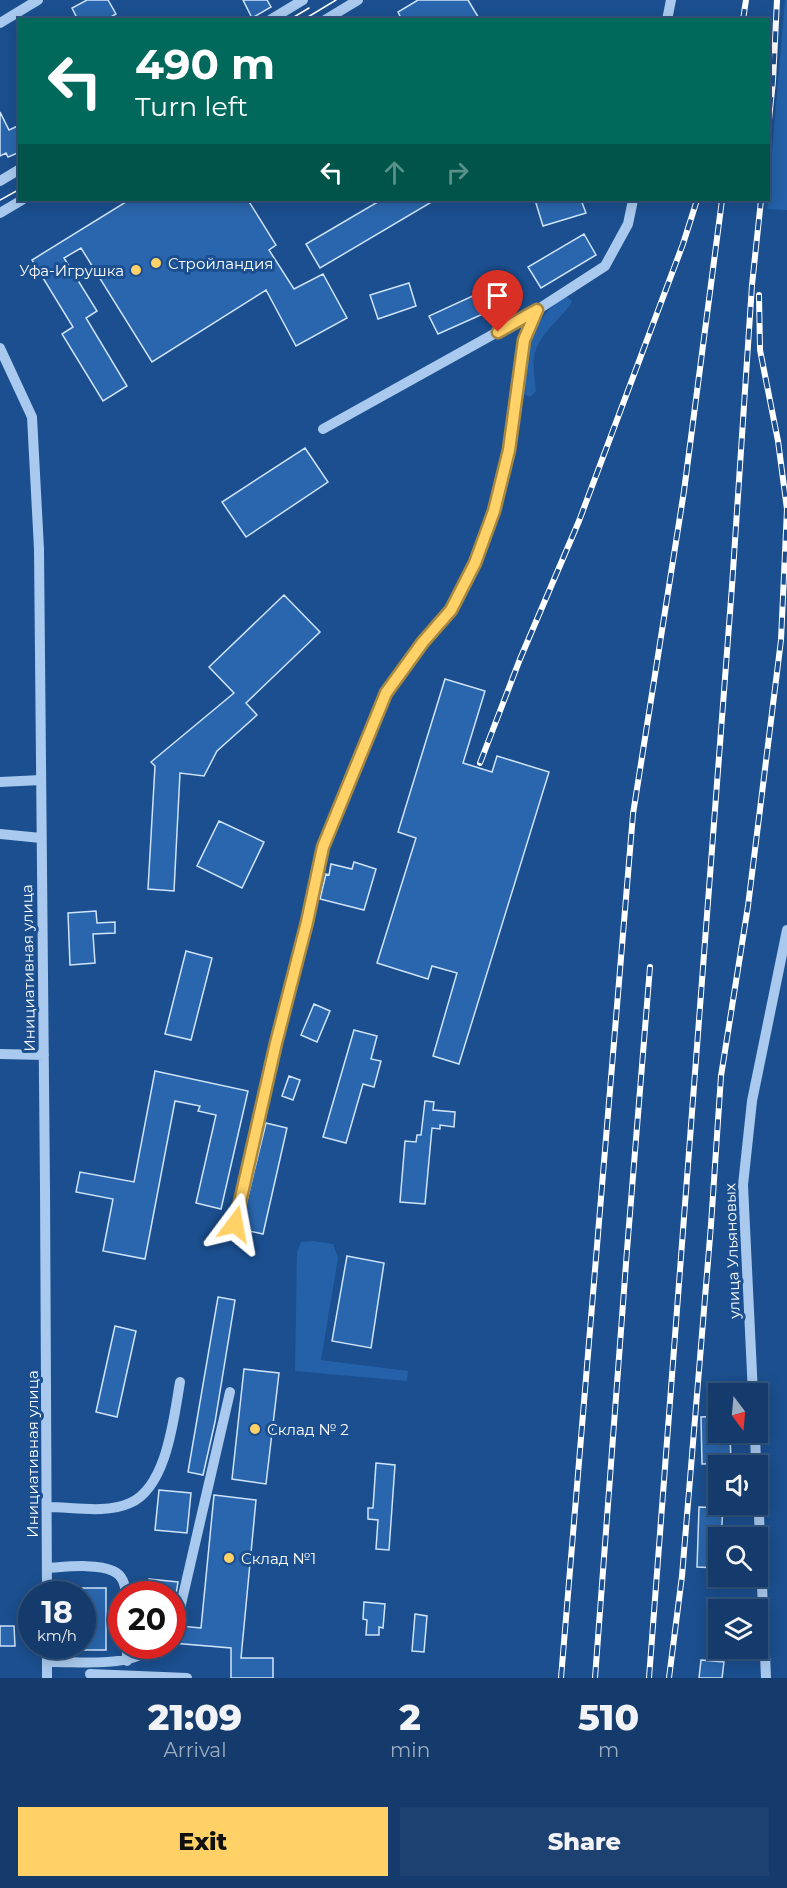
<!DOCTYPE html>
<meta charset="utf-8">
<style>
body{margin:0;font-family:Montserrat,sans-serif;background:#1d4271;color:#f1f3f6;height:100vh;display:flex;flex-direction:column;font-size:22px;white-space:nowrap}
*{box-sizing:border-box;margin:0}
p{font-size:20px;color:#9dadc1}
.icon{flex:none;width:33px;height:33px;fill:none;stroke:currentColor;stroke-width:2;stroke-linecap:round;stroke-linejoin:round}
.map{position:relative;height:1678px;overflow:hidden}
.side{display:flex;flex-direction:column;background:#143b6b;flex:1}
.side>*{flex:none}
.banner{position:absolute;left:18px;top:18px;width:752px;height:183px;border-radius:0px;box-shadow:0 3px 15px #0003,0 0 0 2px #33557e;background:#00695c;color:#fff;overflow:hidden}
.needle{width:39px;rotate:164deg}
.fabs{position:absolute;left:708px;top:1383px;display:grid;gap:12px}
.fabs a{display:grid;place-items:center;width:60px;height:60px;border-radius:0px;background:#143b6b;box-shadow:0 3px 15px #0003,0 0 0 2px #33557e;font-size:30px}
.speed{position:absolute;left:18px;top:1581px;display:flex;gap:12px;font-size:30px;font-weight:700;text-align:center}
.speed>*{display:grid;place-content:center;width:78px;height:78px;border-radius:50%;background:#143b6b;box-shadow:0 3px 15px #0003,0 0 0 2px #33557e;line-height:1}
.speed small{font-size:15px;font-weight:400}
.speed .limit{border:9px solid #d22;background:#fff;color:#111}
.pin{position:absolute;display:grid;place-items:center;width:51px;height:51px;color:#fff;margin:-62px -26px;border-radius:50% 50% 50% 0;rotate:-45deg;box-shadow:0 0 6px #0007}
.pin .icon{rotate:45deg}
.me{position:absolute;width:66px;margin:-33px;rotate:13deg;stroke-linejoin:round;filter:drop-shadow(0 0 4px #0008)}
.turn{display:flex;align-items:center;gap:21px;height:126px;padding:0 18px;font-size:27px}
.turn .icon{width:78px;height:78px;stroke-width:2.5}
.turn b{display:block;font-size:42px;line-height:51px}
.lanes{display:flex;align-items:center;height:57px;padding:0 18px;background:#0003;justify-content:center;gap:30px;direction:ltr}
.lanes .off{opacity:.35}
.eta{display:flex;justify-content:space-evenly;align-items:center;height:102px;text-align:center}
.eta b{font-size:36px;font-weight:800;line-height:42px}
.primary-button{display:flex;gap:12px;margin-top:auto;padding:12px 18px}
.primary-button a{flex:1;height:69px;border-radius:0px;background:#ffd166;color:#111;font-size:24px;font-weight:800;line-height:69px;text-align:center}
.primary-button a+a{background:#1d4271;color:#f1f3f6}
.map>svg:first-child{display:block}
.green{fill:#2461a8}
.building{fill:#2a66ad;stroke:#cfe3fa;stroke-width:1.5}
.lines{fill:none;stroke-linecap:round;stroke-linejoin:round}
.minor{stroke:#a9c9ee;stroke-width:10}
.tram{stroke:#fff;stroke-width:1.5}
.rail-casing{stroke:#fff;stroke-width:6}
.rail{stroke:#1b4f8f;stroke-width:4;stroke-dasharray:11;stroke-linecap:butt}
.route-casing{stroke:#a68842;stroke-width:15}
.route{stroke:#ffd166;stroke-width:10}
.poi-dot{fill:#ffd166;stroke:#1b4f8f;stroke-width:2}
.labels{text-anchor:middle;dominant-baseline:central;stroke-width:6;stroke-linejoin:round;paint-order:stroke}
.poi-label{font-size:15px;fill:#fff;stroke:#1b4f8f;text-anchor:start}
.street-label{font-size:15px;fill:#fff;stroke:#1b4f8f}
</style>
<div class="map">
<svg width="787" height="1678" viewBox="0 0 787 1678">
<rect width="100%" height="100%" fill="#1b4f8f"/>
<path class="green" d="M785 0H787V210L767 209Z
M567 297 572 301 571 304C560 319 543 331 536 349 531 361 535 379 536 391L530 397 524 394C525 358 531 314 567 297Z
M313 1241 333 1244 338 1258 321 1360 408 1371 407 1381 295 1371 297 1252 301 1242Z"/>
<path class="building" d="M87 0H108L116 14 106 20H78L72 8Z
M243 0H267L271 7 252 18Z
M418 0H468L480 20H402L398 12Z
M0 112 9 130 20 125V152L8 157 6 153 0 156Z
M129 200H248L276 245 269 250 294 289 323 274 347 318 296 346 266 290 152 362 81 248 64 258 97 311 86 318 127 386 103 401 62 334 73 327 32 260Z
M381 200H435L320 268 306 244Z
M535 200H581L586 213 543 226Z
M584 234 596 255 541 288 528 267Z
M503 282 512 301 438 334 429 316Z
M409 283 416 306 378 319 370 295Z
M305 448 328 482 246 537 222 502Z
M284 595 320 632 246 703 257 715 217 751 204 776 180 773 174 891 148 889 155 766 151 762 234 693 209 667Z
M445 679 485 691 463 763 492 772 497 756 549 772 459 1064 433 1056 457 973 432 966 428 979 377 963 416 838 398 832Z
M219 821 264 842 242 888 197 866Z
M354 862 376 869 364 910 320 899 326 874 329 875 331 864 352 869Z
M96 911 97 923 115 922V933L93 934 95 963 70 965 68 913Z
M186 951 212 958 191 1040 165 1034Z
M314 1004 330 1011 317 1042 301 1035Z
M354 1030 377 1036 371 1059 381 1061 374 1087 363 1084 346 1143 323 1137Z
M155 1071 248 1091 221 1209 196 1203 216 1115 198 1111 200 1106 175 1101 145 1259 103 1251 113 1199 76 1192 80 1172 134 1182Z
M289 1076 300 1080 293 1100 282 1096Z
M425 1101 434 1102 433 1110 455 1112 454 1127 440 1125V1129L432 1128 425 1204 400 1202 405 1141 416 1142 417 1135H421Z
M266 1123 287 1128 263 1234 240 1229Z
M347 1256 384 1263 371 1348 332 1341Z
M218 1297 235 1300 215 1422 203 1475 188 1472Z
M115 1326 136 1331 117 1417 96 1412Z
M244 1369 279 1373 266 1484 232 1479Z
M718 1416V1432H730L731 1463 702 1464 701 1417Z
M376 1463 395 1465 389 1550 376 1549 378 1520 368 1519V1508H373Z
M159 1490 191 1493 187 1533 155 1530Z
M214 1495 256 1500 241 1658H273V1678H231V1648L172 1643V1632L180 1626 201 1628Z
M699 1507 723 1508 721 1538H718V1568L697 1567Z
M149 1579 178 1582 176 1594H148Z
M82 1588H106V1650H82Z
M364 1602 385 1604 383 1628 379 1627V1635H366L367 1620 363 1619Z
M415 1614 427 1616 424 1652 412 1651Z
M0 1626H14L15 1646H0Z
M701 1660 724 1662 722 1678H699Z"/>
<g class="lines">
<path class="minor" d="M270 20 303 0
M325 20 358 0
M667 20 671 0
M0 23 38 0
M0 181 20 169
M0 213 22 200
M0 348 32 417 39 549 45 1187 47 1594
M323 429 537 310
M0 782 41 780
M0 834 41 838
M0 1054 44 1055
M235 1224 276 1043 307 922 323 847 386 693 423 642 451 610 475 563 494 511 509 450 524 340 537 310 605 266 628 224 633 200
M753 1394 743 1185 752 1101 787 930
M755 1432 756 1466
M758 1493 766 1678
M47 1507C73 1507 106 1514 130 1503 167 1487 174 1417 180 1382
M47 1568C64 1567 98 1563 113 1571 123 1575 125 1585 126 1594
M172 1625 179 1613 230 1392
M47 1646V1678
M127 1646V1661
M47 1662C81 1661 128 1669 155 1646
M90 1674 187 1678"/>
<path class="tram" d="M289 20 309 8
M303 20 336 0
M0 200 20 189"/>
<defs>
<path id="rail" d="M743 20 746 0
M768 130 773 81 777 0
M480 763 520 659 579 521 683 244 697 200
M561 1678 633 814 684 491 722 200
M595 1678 627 1250 650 967
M649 1678 732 586 752 285 761 200
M669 1678 682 1576 711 1225 721 1076 748 906 781 640 787 509 778 441 760 350 759 295"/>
</defs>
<use href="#rail" class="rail-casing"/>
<use href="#rail" class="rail"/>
</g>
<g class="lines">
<defs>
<path id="route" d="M235 1224 276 1043 307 922 323 847 386 693 423 642 451 610 475 563 494 511 509 450 524 340 537 310 498 332"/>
</defs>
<use href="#route" class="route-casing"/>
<use href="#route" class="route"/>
</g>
<g class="poi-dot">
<circle cx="156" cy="263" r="6"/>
<circle cx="136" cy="270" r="6"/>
<circle cx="255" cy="1429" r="6"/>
<circle cx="229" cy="1558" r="6"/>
</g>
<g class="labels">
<g class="poi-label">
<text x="168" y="263">Стройландия</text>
<text x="124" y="270" text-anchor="end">Уфа-Игрушка</text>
<text x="267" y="1429">Склад № 2</text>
<text x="241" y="1558">Склад №1</text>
</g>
<g class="street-label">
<text transform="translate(28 968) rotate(-91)">Инициативная улица</text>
<text transform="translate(732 1251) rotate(-92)">улица Ульяновых</text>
<text transform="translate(32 1454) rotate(-90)">Инициативная улица</text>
</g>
</g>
</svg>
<div class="fabs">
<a><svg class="needle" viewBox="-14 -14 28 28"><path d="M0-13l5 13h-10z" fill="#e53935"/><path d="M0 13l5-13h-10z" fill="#9dadc1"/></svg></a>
<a><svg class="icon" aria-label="sound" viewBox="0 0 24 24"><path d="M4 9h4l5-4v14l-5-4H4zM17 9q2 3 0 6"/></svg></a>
<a><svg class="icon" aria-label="search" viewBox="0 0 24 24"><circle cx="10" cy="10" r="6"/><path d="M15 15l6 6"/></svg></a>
<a><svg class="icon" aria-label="layers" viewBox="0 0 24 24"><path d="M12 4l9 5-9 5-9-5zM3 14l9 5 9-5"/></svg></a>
</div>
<div class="speed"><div>18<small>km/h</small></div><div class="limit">20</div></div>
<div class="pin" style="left:498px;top:332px;background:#d93025"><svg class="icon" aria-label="arrive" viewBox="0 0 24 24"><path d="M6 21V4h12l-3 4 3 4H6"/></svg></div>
<svg class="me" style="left:235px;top:1224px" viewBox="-20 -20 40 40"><path d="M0-17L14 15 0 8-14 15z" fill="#ffd166" stroke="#fff" stroke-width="4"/></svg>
<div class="banner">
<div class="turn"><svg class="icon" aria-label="left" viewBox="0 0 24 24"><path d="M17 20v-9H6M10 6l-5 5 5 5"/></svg><div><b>490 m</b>Turn left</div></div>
<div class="lanes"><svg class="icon" aria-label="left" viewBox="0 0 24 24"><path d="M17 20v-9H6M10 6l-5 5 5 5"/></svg><svg class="icon off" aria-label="ahead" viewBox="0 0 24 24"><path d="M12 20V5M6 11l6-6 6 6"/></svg><svg class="icon off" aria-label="right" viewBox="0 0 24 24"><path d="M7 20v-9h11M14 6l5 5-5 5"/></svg></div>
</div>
</div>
<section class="side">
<div class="eta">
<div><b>21:09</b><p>Arrival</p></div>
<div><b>2</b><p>min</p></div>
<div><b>510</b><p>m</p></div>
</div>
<div class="primary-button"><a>Exit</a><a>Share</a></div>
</section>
